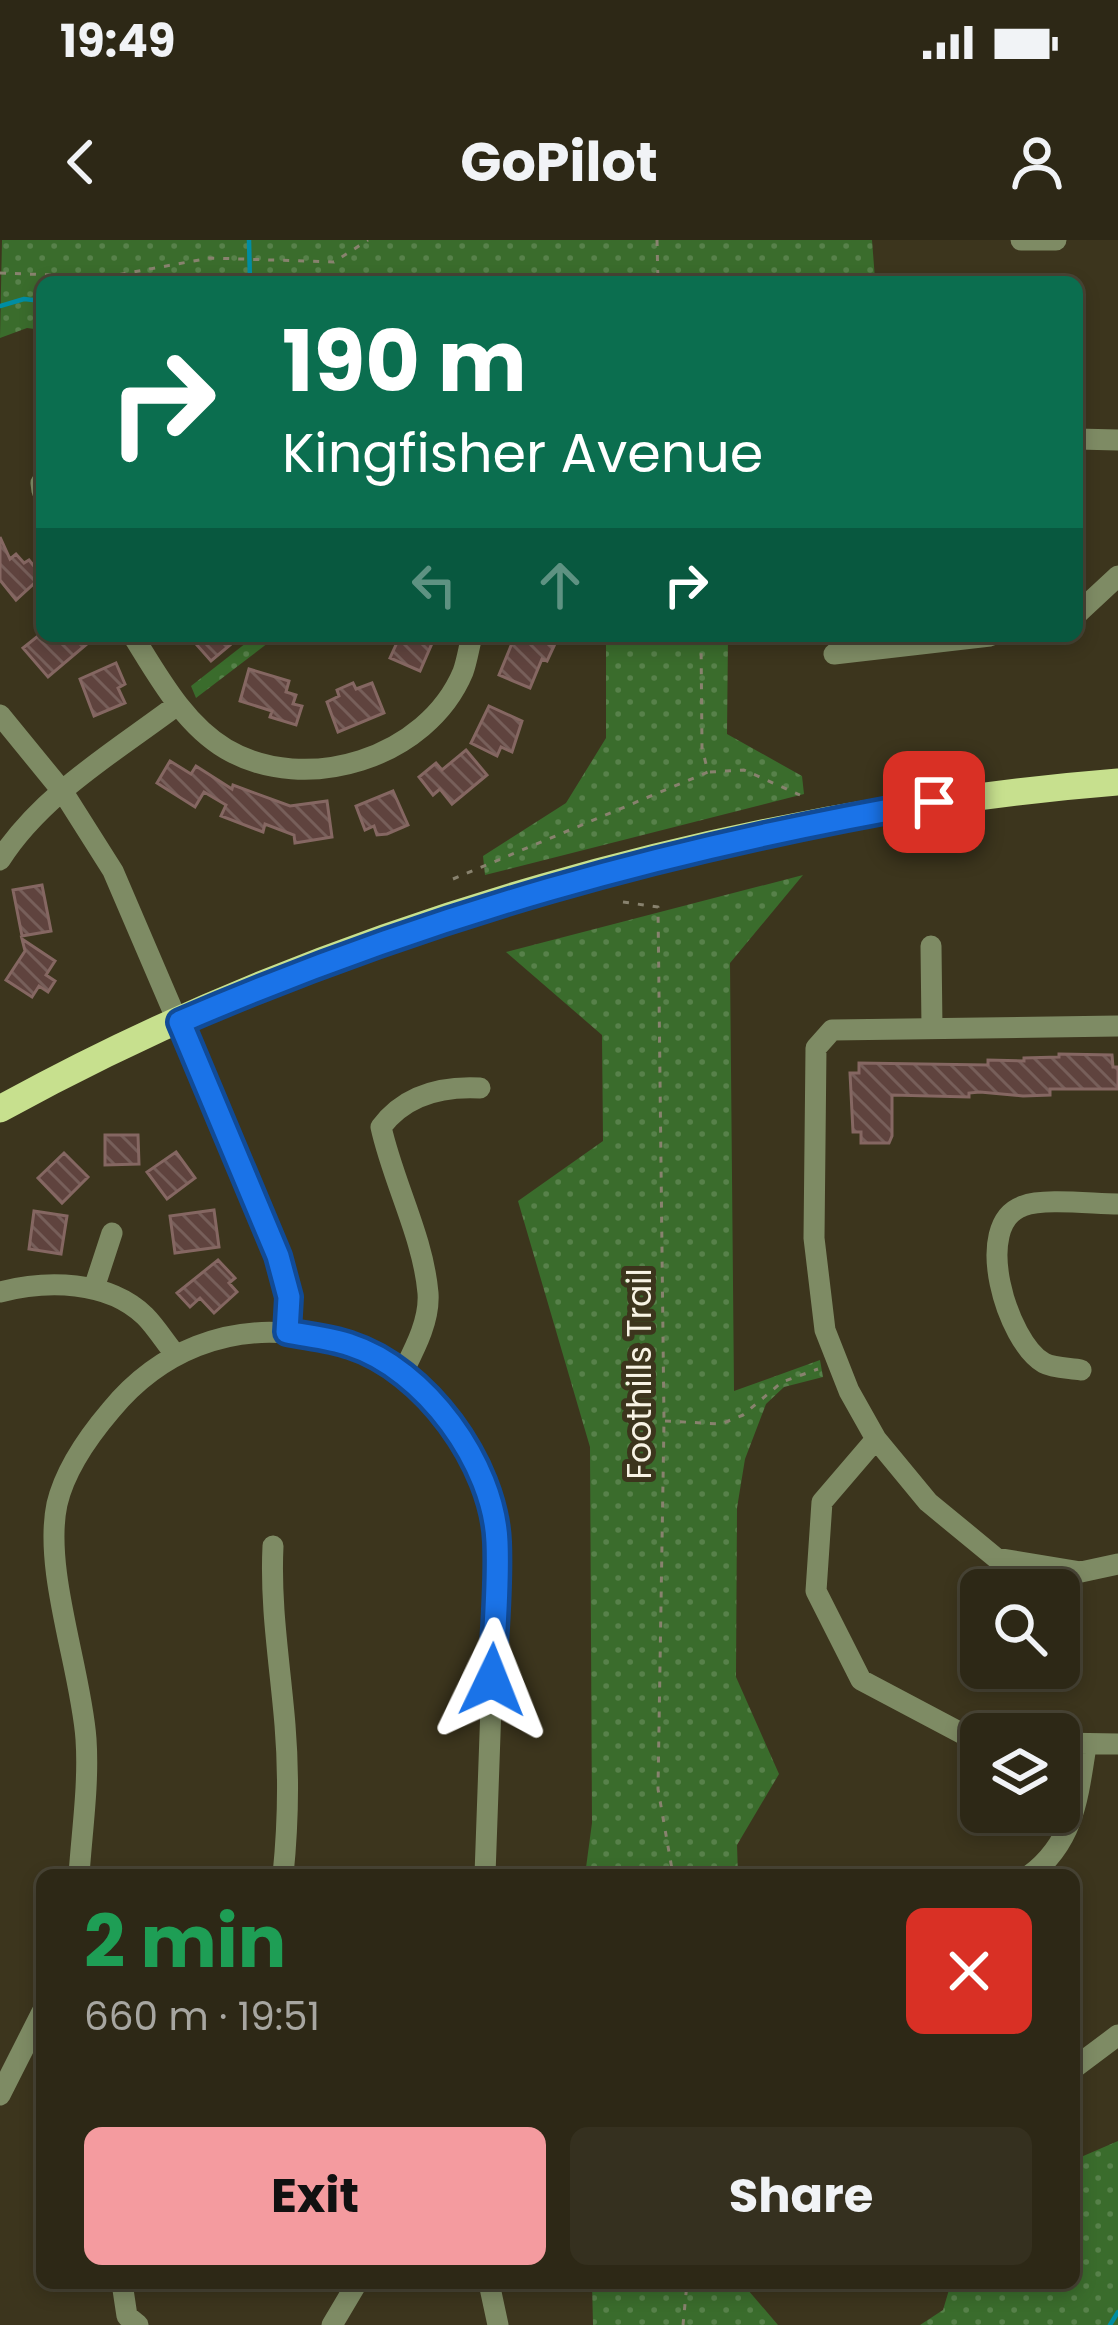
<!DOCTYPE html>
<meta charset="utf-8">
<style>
body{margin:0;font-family:Poppins,sans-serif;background:#35301f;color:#f1f3f6;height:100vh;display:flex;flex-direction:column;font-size:45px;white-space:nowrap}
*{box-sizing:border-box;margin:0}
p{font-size:39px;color:#a7a6a1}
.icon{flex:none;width:66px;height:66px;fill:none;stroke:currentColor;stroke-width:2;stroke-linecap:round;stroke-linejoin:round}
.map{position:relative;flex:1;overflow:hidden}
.drawer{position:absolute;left:36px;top:1629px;width:1044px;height:420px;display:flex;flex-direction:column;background:#2d2816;border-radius:18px;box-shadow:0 6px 18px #0003,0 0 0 3px #484435}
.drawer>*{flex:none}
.guide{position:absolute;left:36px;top:36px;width:1047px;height:366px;border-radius:18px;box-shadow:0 6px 18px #0003,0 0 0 3px #484435;background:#0b6e4f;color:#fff;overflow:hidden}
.fabs{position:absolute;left:960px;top:1329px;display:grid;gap:24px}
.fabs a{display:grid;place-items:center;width:120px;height:120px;border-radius:18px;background:#2d2816;box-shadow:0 6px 18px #0003,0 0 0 3px #484435;font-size:60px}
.pin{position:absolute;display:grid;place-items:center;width:102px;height:102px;color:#fff;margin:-51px;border-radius:24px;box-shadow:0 6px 18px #0006}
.me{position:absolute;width:132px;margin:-66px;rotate:2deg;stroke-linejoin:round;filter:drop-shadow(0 0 9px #0008)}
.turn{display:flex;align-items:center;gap:42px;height:252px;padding:0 48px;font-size:54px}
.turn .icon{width:156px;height:156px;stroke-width:2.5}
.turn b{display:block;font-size:84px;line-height:102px}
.lanes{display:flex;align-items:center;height:114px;padding:0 48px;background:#0003;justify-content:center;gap:60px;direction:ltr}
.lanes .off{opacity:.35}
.round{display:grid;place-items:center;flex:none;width:126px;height:126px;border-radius:18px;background:#35301f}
.overview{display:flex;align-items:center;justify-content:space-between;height:204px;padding:0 48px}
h1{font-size:72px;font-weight:700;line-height:90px;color:#1e9e55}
.action{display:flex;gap:24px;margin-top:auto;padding:24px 48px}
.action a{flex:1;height:138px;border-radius:18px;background:#f49b9f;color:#111;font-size:48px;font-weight:700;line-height:138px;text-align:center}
.action a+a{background:#35301f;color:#f1f3f6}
.status{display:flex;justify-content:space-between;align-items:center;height:84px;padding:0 60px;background:#2d2816;direction:ltr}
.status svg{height:33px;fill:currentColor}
header{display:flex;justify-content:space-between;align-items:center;height:156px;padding:0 48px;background:#2d2816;font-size:54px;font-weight:700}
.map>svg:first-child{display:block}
.grass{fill:url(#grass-dots)}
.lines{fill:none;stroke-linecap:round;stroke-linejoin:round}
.stream{stroke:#008da2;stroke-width:4.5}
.building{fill:url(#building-back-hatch);stroke:#856762;stroke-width:3}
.path{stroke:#88826e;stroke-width:3;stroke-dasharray:6 9;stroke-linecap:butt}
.minor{stroke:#7e8b64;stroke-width:21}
.major{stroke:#c7e08e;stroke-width:27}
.route-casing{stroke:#114b97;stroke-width:30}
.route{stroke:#1a73e8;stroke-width:21}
.labels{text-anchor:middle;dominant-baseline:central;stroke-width:10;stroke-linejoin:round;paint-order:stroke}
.street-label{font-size:33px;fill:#f7f3e4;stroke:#3c351d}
</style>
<div class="status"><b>19:49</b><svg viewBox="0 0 49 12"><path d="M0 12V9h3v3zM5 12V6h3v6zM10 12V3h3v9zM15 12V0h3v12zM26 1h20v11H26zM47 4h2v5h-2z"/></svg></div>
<header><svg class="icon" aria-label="back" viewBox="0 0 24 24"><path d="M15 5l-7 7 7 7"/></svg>GoPilot<svg class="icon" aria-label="person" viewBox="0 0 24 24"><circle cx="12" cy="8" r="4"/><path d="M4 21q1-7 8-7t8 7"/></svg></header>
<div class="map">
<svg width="1118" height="2085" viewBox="0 0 1118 2085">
<defs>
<pattern id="grass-dots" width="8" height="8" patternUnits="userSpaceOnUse" patternTransform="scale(3)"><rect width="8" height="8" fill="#3a6c2c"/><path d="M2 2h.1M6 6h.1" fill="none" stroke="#57814a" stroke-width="1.8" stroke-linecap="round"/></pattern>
<pattern id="building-back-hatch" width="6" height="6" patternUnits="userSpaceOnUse" patternTransform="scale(3)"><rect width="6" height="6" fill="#5f433e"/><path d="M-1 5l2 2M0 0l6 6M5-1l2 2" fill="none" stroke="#775f5a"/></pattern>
</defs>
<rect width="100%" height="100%" fill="#3c351d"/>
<path class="grass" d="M872 0 875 39 868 42H42V90L27 88 0 98 2 0Z
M255 396H289L268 403 196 458 191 446Z
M606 396H728L727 494 802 536 804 554 485 635 483 616 566 563 606 498Z
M803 635 730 723 734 1151 820 1120 823 1137 784 1147 766 1164 745 1219 737 1268 736 1437 779 1534 737 1605 738 1635H585L592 1583 590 1207 518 961 603 901 602 795 506 712Z
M1118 1901V2085H920L943 2070 951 2043H1074V1920Z
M592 2043H742L778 2085H593Z"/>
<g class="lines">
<path class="stream" d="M249 0 250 42
M0 66 24 59 42 61
M1110 2085 1118 2072"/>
</g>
<path class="building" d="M0 297 10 319 16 314 24 323 29 320 42 336 16 360 0 340Z
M38 396H82L88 403 48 437 23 408Z
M189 396H223L230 405 211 421Z
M400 396H430L433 401 420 431 390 418Z
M515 396H529L554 406 547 421 542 419 530 448 499 435Z
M116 423 125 444 118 448 125 463 94 476 80 439Z
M249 429 289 441 286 452 296 455 293 464 302 466 296 485 270 477 272 471 240 461Z
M353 443 356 449 372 443 384 473 338 492 327 462 339 456 337 450Z
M489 466 522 481 512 512 501 507 497 516 471 503Z
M466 510 487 535 452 564 440 549 433 555 419 537 436 523 442 530Z
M170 521 191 534 196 526 232 549 233 545 290 566 327 561 332 597 295 603 294 595 265 584 263 592 221 576 226 565 204 552 195 567 157 543Z
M393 551 408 585 387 594 377 595 374 586 365 590 356 566Z
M42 645 51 691 22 696 13 650Z
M22 699 55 721 46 735 55 741 48 752 39 746 32 757 6 740 25 711Z
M1059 814 1112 815 1113 827H1118V849H1050V855L1023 856 980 852 969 853V857L892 855V896L889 903H861V892H853L850 833H859V823L988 825V820L1024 821V818L1059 817Z
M105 895H138L139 924 105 925Z
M176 912 195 938 167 959 147 932Z
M64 913 88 937 62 963 38 938Z
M214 970 219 1007 175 1013 170 976Z
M34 971 67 976 61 1014 29 1009Z
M218 1020 235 1038 229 1043 237 1052 214 1073 200 1058 190 1067 177 1053Z"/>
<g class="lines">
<path class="path" d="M657 0 658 42
M0 33 106 37 210 18 334 22 368 0
M710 532 744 530 800 555
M453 639 708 532 702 508 701 396
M623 662 658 667 664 1181 658 1549 673 1635
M665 1181 721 1184 743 1175 782 1142 818 1129
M683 2085 687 2043"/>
<path class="minor" d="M1021 0H1056
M1077 199 1118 200
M41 243 42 251
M1077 374 1118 336
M133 396C158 436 184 484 226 509 306 556 427 518 463 432 467 421 469 407 472 396
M834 414 990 396
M0 475 63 552 113 631 278 1016 289 1057 287 1092
M0 620C41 555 116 511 177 465
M931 706 932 788
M1118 786 832 790 816 808 814 998 825 1090 849 1151 876 1199 928 1262 996 1318 1081 1332 1118 1324
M94 1048 112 993
M0 1052C46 1040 108 1040 145 1076 156 1087 165 1102 175 1114
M1081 1130C1070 1128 1053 1128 1044 1123 1007 1102 971 984 1023 966 1044 958 1093 964 1118 964
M402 1134C414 1110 430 1081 428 1053 423 996 393 942 381 887 405 855 442 846 480 848
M876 1199 822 1262 816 1351 861 1440 963 1494 981 1495
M273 1306C270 1367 280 1424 285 1485 289 1534 288 1586 283 1635
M1059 1503 1118 1504
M79 1635C82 1590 89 1544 86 1499 81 1429 43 1330 57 1264 65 1230 88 1197 111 1170 212 1048 381 1078 465 1203 484 1231 490 1266 497 1298L485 1635
M1030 1635C1074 1602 1078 1557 1086 1506
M1074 1828 1118 1795
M0 1855 42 1772
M122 2043 127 2076 138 2085
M489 2043 498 2085
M332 2085 357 2043"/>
<path class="major" d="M0 869C337 683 735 573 1118 542"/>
</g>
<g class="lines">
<defs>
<path id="route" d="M492 1440C494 1395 499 1348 497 1302 494 1224 425 1129 350 1105 330 1098 307 1096 287 1092L289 1057 278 1016 180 782C428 675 668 608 934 562"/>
</defs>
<use href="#route" class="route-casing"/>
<use href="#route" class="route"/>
</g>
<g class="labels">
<g class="street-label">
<text transform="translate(639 1134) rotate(-90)">Foothills Trail</text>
</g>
</g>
</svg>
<div class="fabs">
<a><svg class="icon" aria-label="search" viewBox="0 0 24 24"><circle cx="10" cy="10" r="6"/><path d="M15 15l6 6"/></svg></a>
<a><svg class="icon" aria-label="layers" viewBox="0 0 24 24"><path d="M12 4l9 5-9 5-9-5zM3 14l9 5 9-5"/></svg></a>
</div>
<div class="pin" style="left:934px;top:562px;background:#d93025"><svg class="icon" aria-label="arrive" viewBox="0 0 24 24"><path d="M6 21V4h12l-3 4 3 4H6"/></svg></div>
<svg class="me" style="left:492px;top:1440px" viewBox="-20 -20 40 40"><path d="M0-17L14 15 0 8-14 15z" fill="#1a73e8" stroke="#fff" stroke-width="4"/></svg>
<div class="guide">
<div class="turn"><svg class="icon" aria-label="right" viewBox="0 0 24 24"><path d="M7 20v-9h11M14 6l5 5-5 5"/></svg><div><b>190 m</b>Kingfisher Avenue</div></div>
<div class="lanes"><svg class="icon off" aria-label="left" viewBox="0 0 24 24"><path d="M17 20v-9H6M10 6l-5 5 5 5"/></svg><svg class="icon off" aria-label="ahead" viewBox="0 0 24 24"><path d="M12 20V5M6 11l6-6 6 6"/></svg><svg class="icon" aria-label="right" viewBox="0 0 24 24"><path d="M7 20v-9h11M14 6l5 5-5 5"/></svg></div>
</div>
<section class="drawer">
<div class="overview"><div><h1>2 min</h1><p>660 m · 19:51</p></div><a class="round" style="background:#d93025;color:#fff"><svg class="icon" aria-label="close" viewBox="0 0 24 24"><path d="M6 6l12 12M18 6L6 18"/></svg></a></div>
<div class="action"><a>Exit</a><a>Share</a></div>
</section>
</div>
